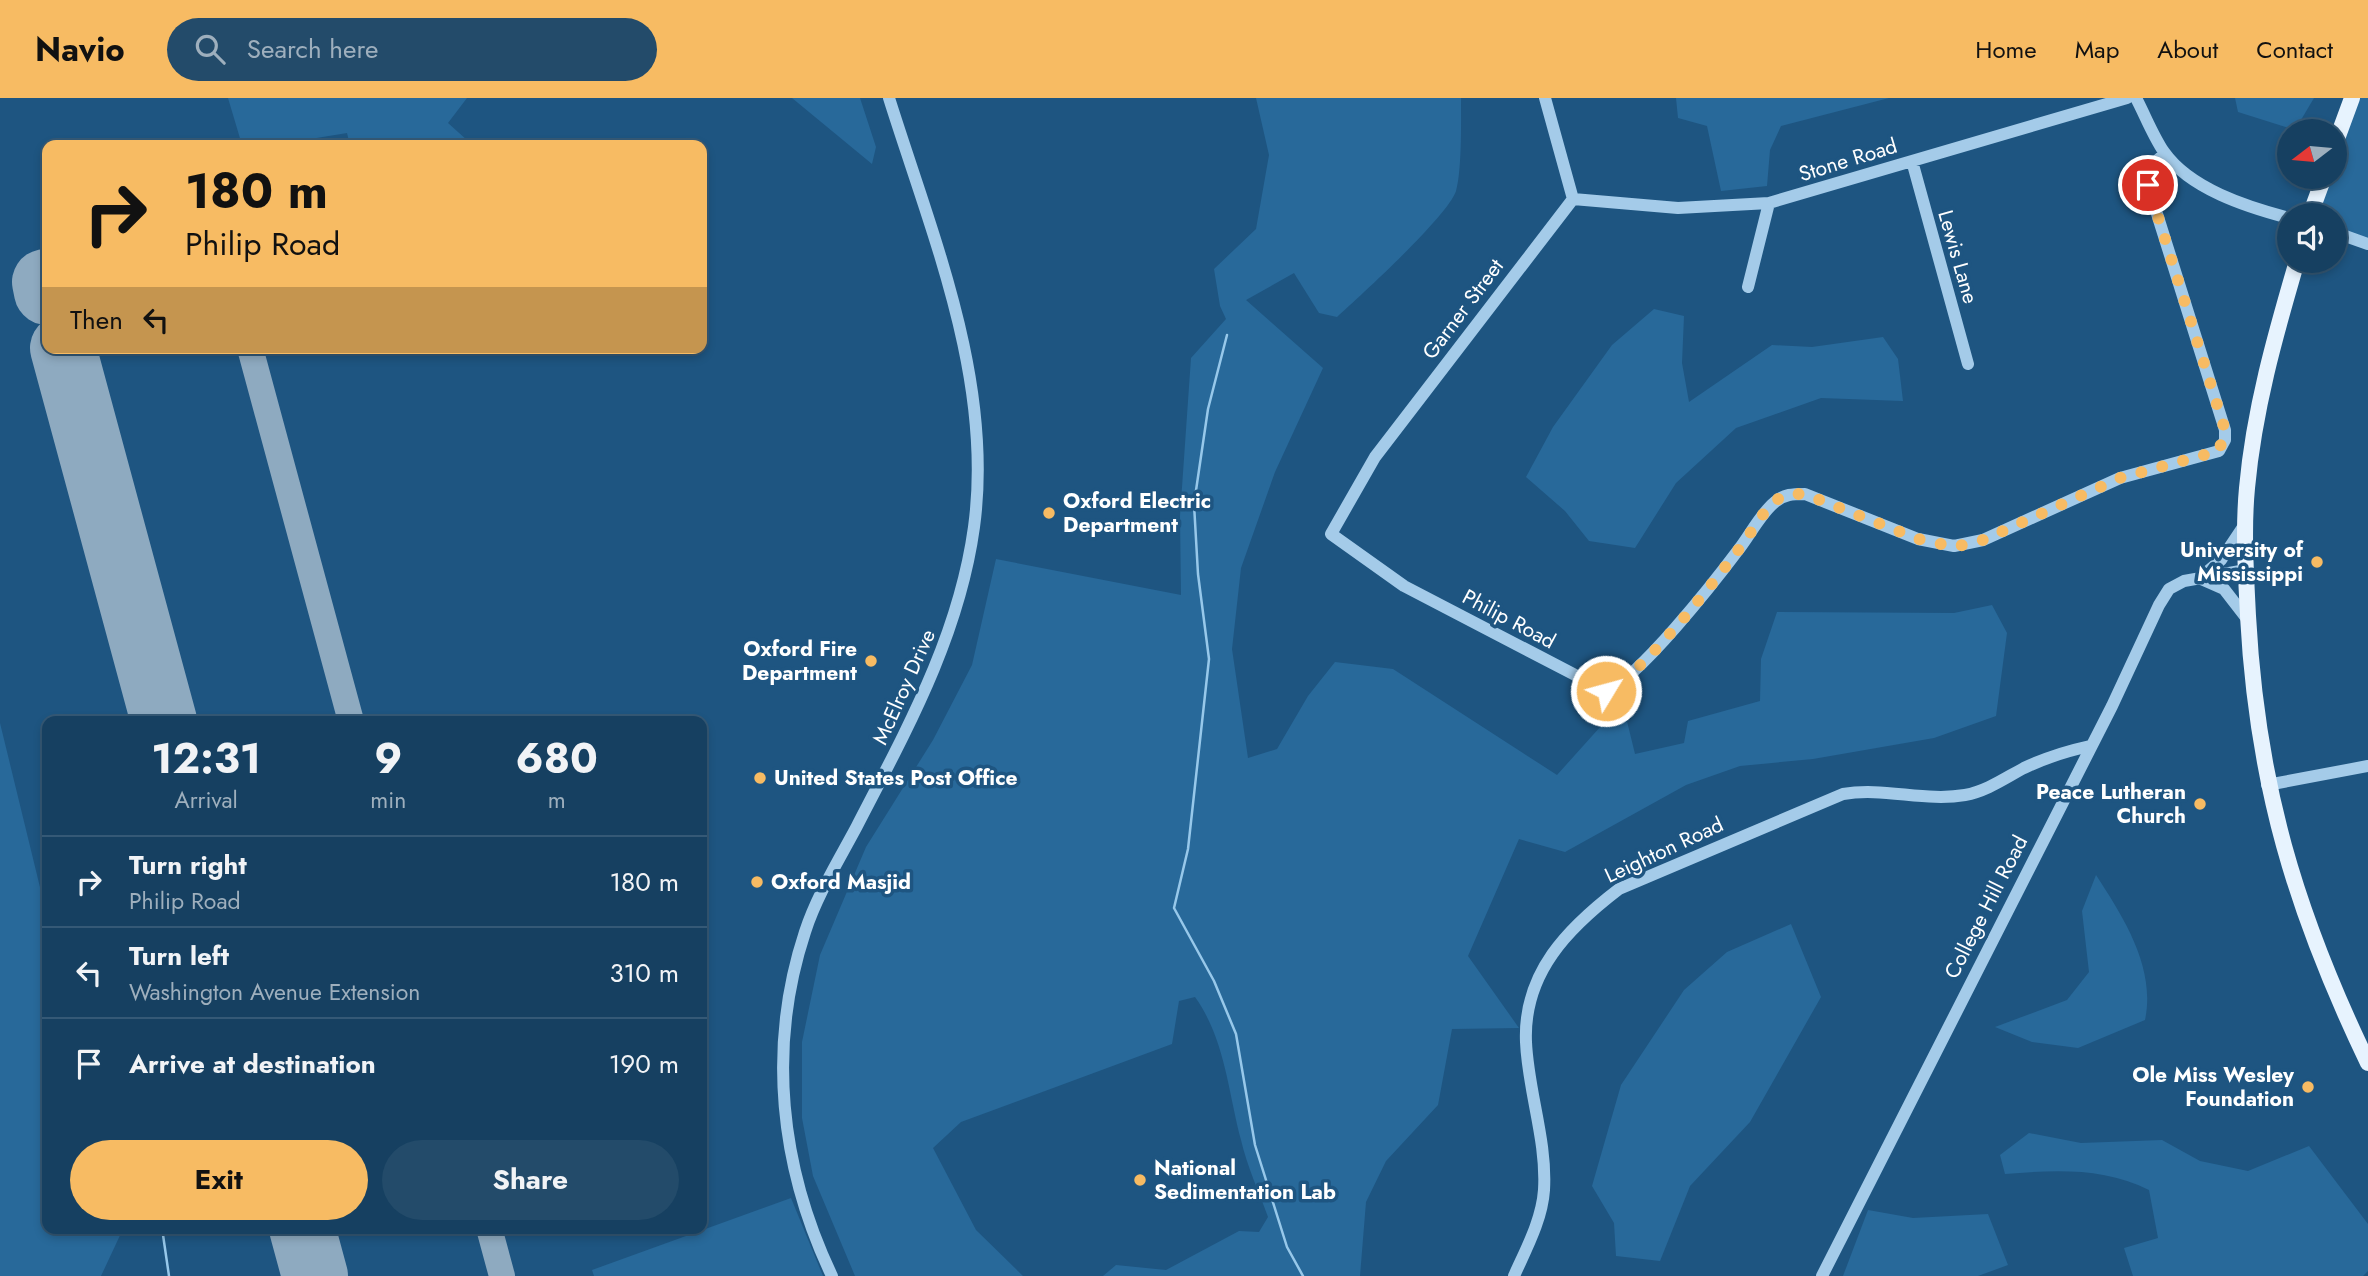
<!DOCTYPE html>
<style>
body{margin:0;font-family:Jost,sans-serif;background:#234b6a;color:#f1f3f6;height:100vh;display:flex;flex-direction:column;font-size:26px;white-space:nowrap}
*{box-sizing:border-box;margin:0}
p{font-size:23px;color:#9eafbd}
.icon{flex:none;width:38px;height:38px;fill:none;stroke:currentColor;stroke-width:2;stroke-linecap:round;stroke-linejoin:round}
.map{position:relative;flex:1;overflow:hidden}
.details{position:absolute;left:42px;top:618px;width:665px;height:518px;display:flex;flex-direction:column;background:#164061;border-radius:14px;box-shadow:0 4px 10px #0003,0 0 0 2px #355976}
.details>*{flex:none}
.guide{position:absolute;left:42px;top:42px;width:665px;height:214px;border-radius:14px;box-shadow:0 4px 10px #0003,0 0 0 2px #355976;background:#f7bb63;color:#111;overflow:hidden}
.needle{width:46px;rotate:254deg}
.buttons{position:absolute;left:2277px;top:21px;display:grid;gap:14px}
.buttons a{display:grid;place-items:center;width:70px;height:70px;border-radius:50%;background:#164061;box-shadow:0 4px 10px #0003,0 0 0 2px #355976;font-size:35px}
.pin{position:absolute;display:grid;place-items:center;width:60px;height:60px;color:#fff;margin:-30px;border:4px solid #fff;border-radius:50%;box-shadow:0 2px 7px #0007}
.me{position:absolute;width:77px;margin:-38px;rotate:53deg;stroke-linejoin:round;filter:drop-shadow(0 0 5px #0008)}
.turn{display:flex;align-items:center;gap:24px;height:147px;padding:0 28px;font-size:32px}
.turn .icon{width:91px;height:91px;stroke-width:2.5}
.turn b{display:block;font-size:49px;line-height:60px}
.then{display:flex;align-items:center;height:66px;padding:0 28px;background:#0003;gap:14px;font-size:26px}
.eta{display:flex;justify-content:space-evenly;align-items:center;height:119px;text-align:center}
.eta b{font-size:42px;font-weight:700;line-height:49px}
.action{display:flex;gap:14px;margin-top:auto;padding:14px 28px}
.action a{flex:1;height:80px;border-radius:42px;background:#f7bb63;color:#111;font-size:28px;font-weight:700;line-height:80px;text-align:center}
.action a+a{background:#234b6a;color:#f1f3f6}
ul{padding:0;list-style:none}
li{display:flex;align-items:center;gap:21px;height:91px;padding:0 28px;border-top:2px solid #355976}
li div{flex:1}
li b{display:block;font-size:26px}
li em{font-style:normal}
header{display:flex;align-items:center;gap:42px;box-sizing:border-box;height:98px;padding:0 35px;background:#f7bb63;color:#111}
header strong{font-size:33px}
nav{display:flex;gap:38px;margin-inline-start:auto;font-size:24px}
.search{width:490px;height:63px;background:#234b6a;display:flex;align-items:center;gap:18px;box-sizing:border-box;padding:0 24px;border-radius:38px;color:#9eafbd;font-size:26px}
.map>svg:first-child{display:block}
.green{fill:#28699a}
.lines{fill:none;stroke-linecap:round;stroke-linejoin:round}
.stream{stroke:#97c8ea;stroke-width:2.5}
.taxiway{stroke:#8eaac0;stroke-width:26}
.runway{stroke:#8eaac0;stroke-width:66}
.minor{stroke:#a4cbe9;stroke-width:12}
.major{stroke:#e7f3fe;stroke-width:16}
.route{stroke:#f7bb63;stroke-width:12;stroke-dasharray:0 21.6}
.poi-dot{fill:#f7bb63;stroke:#1e5581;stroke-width:2.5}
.labels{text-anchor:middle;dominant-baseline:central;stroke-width:7;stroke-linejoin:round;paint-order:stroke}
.street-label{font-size:21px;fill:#fff;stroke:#1e5581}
.poi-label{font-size:21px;font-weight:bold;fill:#fff;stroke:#1e5581;text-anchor:start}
</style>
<header>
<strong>Navio</strong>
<div class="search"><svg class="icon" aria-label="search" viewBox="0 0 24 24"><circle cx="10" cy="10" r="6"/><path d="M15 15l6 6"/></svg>Search here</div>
<nav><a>Home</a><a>Map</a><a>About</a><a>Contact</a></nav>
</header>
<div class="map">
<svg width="2368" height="1178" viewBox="0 0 2368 1178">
<rect width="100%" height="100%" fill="#1e5581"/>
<path class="green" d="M228 0H467L448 25 468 43 510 47H350L347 35 274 47H242Z
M792 0H860L876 49 872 66Z
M1256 0H1461C1461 22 1462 73 1456 93 1448 118 1360 198 1337 219L1319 215 1294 175 1246 202 1323 270 1275 374 1241 470 1232 551 1248 660 1277 651 1308 598 1335 564 1393 571 1557 677 1601 628 1624 611 1635 656 1684 645 1688 623 1760 603 1761 561 1777 514 1954 515 1992 507 2007 535 1996 618 1934 640 1813 661 1740 668 1686 687 1565 754 1519 741 1468 858 1519 930 1452 931 1438 1007 1386 1063 1366 1104 1360 1178H1103L1116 1167 1166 1172 1239 1133 1259 1134 1268 1119C1259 1094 1247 1068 1241 1042 1228 993 1225 941 1195 899L1179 903 1172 946 961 1024 933 1050 976 1132 1023 1178H855L813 1078 802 1020V944L820 857 866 749 933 642 972 567 996 461 1181 497 1180 418 1191 260 1226 221 1220 208 1214 171 1256 131 1269 57Z
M1676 0H1889L1781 28 1770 52 1767 88 1721 93 1707 28 1678 20Z
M2235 0H2314L2295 32 2238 14Z
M2352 0H2368V146L2335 134 2334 117H2310L2324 79H2334L2335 49Z
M1654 211 1684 218 1682 265 1689 304 1772 247 1812 249 1883 239 1898 261 1903 303 1821 300 1736 330 1676 385 1635 450 1589 443 1565 413 1526 379 1553 329 1612 247Z
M0 625 47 818V1130L123 1131 101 1178H0Z
M2096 777C2124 820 2156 870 2145 922L2078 950 2032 944 1995 929 2067 902 2089 874 2082 813Z
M1791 826 1821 899 1750 1024 1690 1088 1660 1163 1616 1158 1614 1125 1592 1088 1621 987 1684 892 1727 854Z
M2029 1035 2081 1045 2162 1042 2200 1063 2248 1073 2309 1048 2368 1126V1173L2363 1178H2133L2124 1150 2158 1140 2149 1092C2104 1069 2054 1072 2005 1076L2000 1057Z
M791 1100 823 1178H594L592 1172Z
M1868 1112 1913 1120 1988 1116 2008 1167 1978 1178H1843Z"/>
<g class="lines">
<path class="stream" d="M1227 237 1208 311 1194 406 1198 476 1209 561 1188 751 1174 810 1214 883 1236 936 1255 1047 1287 1149 1303 1178
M162 1130 169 1178"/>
<path class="taxiway" d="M250 250 351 623
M489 1130 502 1178"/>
<path class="runway" d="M45 184 47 194
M63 250 164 623
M302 1130 315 1178"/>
<path class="minor" d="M1545 0 1573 101 1375 359 1331 436 1404 488 1606 593C1639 580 1715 483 1739 451 1750 437 1761 415 1775 404 1784 396 1793 396 1805 396L1918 441 1954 448 1983 442 2120 380 2219 353 2225 342V332L2147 84 2148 71 2165 55
M2136 0C2145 17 2153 38 2164 54 2190 91 2247 109 2289 120
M1912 63 1968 266
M1573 101 1678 110 1769 105 2127 0
M2334 134 2368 146
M1748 189 1769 105
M2202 478 2221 462 2245 426
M2199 480 2224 491 2248 522
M2267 687 2368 668
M832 1178C780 1069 767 949 805 834 817 797 839 762 857 728 907 631 959 538 974 429 994 283 932 137 889 0
M1514 1178C1526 1151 1542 1122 1544 1092 1547 1042 1528 993 1526 944 1523 875 1568 830 1619 791L1843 696C1884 689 1925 704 1965 697 1987 693 2005 680 2024 670 2045 660 2067 653 2090 648
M1822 1178 2112 608 2159 507 2169 491 2184 483 2246 472"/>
<path class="major" d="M2334 49 2352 0
M2310 117 2324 79
M2297 163C2275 238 2254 312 2247 390 2243 432 2246 476 2248 518 2257 686 2295 813 2368 965"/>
</g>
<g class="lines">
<path class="route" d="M1606 593C1638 581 1716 482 1739 451 1750 437 1761 416 1774 404 1784 396 1793 396 1805 396L1918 441 1954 449 1983 442 2120 380 2219 353 2225 332 2148 87"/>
</g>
<g class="poi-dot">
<circle cx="1049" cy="415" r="7"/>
<circle cx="2317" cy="464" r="7"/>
<circle cx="871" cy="563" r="7"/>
<circle cx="760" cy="680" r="7"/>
<circle cx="2200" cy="706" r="7"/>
<circle cx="757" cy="784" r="7"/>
<circle cx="2308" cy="989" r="7"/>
<circle cx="1140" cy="1082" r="7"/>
</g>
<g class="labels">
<g class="street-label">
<text transform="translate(1848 62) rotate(-17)">Stone Road</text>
<text transform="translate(1958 159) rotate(74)">Lewis Lane</text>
<text transform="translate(1463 211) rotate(-53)">Garner Street</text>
<text transform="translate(1509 521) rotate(28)">Philip Road</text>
<text transform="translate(904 589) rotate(-66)">McElroy Drive</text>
<text transform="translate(1664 752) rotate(-25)">Leighton Road</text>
<text transform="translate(1986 809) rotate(-63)">College Hill Road</text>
</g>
<g class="poi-label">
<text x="1063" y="403">Oxford Electric<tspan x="1063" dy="24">Department</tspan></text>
<text x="2303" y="452" text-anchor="end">University of<tspan x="2303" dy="24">Mississippi</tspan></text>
<text x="857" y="551" text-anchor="end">Oxford Fire<tspan x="857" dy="24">Department</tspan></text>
<text x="774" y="680">United States Post Office</text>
<text x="2186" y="694" text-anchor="end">Peace Lutheran<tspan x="2186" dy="24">Church</tspan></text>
<text x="771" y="784">Oxford Masjid</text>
<text x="2294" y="977" text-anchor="end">Ole Miss Wesley<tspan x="2294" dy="24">Foundation</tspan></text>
<text x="1154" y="1070">National<tspan x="1154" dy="24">Sedimentation Lab</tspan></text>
</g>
</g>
</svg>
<div class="buttons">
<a><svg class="needle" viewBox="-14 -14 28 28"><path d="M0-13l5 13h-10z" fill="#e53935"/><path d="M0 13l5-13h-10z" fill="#9eafbd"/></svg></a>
<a><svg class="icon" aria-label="sound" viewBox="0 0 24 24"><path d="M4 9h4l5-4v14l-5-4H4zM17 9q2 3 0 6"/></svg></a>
</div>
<div class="pin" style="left:2148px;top:87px;background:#d93025"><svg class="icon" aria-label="arrive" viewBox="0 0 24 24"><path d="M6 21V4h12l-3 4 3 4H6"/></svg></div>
<svg class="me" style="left:1606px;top:593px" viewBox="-20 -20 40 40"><circle r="17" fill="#f7bb63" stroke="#fff" stroke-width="3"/><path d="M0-11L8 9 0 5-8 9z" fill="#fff"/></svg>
<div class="guide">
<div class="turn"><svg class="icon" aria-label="right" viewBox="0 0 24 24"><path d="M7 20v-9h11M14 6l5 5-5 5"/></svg><div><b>180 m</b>Philip Road</div></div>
<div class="then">Then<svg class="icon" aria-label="left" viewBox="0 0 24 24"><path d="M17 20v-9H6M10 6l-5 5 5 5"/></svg></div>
</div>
<section class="details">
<div class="eta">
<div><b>12:31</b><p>Arrival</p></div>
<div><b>9</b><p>min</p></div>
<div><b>680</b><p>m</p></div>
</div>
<ul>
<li><svg class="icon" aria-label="right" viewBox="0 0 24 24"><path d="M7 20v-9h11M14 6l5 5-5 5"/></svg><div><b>Turn right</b><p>Philip Road</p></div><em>180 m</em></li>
<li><svg class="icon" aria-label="left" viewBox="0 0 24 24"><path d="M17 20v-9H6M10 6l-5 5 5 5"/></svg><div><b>Turn left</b><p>Washington Avenue Extension</p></div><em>310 m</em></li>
<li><svg class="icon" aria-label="arrive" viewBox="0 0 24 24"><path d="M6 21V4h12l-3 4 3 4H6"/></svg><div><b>Arrive at destination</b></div><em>190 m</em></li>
</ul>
<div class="action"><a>Exit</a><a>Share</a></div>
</section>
</div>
